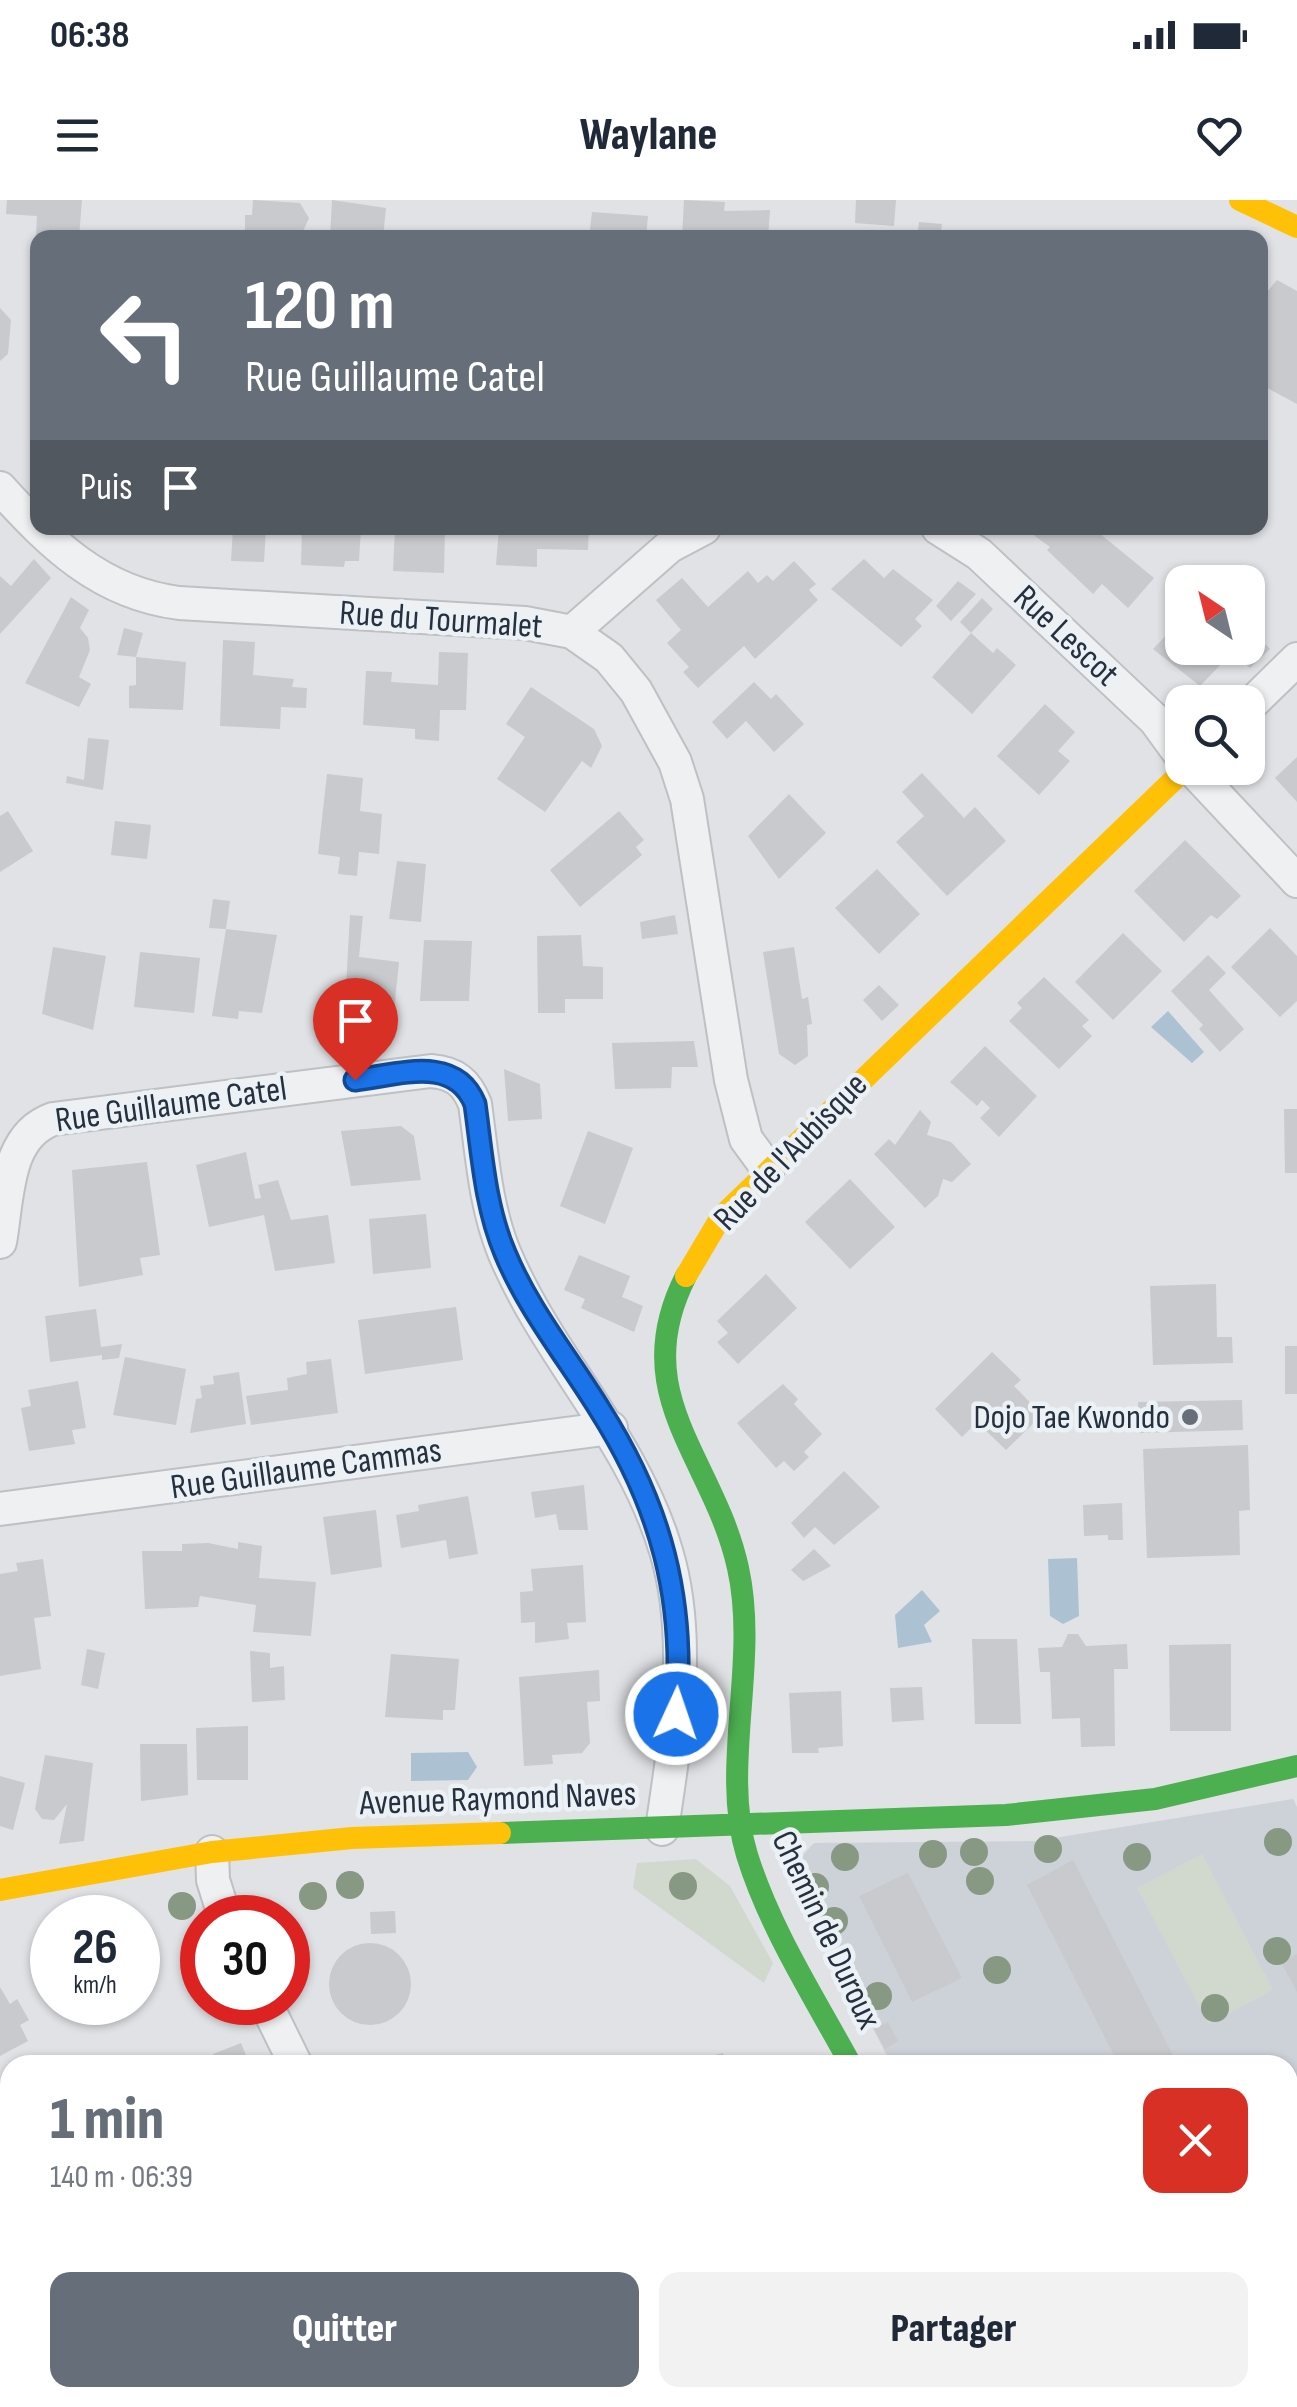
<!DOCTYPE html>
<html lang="fr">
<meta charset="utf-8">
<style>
body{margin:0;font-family:"Sofia Sans Condensed",sans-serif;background:#f2f2f3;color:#1f2937;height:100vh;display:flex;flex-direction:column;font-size:38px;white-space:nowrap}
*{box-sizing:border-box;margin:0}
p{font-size:32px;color:#747a83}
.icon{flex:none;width:55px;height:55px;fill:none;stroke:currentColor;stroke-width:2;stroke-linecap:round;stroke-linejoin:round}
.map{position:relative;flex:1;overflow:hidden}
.side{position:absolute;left:0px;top:1855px;width:1298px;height:352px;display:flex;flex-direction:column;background:#fff;border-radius:30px 30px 0 0;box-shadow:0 2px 8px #0004}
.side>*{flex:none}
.banner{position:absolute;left:30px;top:30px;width:1238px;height:305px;border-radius:20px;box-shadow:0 2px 8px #0004;background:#666f79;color:#fff;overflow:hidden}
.needle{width:65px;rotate:325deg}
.tools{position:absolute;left:1165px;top:365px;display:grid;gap:20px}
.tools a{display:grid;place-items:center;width:100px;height:100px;border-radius:20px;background:#fff;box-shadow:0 2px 8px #0004;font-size:50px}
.speed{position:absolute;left:30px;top:1695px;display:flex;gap:20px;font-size:50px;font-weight:700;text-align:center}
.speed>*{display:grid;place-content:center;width:130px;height:130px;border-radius:50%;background:#fff;box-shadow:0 2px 8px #0004;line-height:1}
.speed small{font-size:25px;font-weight:400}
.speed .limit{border:15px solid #d22;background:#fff;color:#111}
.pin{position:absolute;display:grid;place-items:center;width:85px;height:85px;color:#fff;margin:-102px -42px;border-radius:50% 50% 50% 0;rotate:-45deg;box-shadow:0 0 10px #0007}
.pin .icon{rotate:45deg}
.me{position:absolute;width:110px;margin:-55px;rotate:3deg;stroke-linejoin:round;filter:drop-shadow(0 0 8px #0008)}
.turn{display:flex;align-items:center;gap:35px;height:210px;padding:0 50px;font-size:45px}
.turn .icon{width:130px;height:130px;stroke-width:2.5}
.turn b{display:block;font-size:70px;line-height:85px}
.then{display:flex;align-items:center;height:95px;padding:0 50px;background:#0003;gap:20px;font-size:38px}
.round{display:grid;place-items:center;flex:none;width:105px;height:105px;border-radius:20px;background:#f2f2f3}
.overview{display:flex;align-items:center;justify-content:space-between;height:170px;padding:0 50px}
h1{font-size:60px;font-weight:800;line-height:75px;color:#666f79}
.primary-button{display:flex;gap:20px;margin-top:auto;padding:20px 50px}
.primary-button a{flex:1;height:115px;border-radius:20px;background:#666f79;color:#fff;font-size:40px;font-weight:800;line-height:115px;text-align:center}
.primary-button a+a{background:#f2f2f3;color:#1f2937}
.status{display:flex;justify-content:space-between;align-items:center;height:70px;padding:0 50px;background:#fff;direction:ltr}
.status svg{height:28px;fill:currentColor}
header{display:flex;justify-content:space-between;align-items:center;height:130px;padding:0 50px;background:#fff;font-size:45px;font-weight:800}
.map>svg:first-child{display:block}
.built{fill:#cdd2d9}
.green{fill:#d1d9cf}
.water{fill:#acc2d3}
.building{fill:#c8cacd}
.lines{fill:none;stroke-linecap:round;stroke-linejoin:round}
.lane-casing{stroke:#bec0c3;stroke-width:19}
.street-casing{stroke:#bec0c3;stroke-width:36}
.lane{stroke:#eff0f2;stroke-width:15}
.street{stroke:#eff0f2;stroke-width:32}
.fast{stroke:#4caf50;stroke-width:22}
.slow{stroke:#ffc107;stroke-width:22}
.tree{fill:#879883}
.route-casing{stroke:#114b97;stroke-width:25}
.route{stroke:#1a73e8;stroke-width:18}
.poi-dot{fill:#666f79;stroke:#ecf1f5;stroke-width:4}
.labels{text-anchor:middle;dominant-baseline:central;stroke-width:9;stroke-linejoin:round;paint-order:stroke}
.street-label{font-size:35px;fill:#25313f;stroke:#ecf1f5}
.poi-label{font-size:35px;fill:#25313f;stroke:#ecf1f5;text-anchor:end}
</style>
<div class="status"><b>06:38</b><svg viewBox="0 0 49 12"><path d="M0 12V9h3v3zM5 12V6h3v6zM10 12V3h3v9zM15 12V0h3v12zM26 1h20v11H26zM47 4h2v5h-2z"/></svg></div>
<header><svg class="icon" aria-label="menu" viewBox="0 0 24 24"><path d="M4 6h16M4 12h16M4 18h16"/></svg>Waylane<svg class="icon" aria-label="heart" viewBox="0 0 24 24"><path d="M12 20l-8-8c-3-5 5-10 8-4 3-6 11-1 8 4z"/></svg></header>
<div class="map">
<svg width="1297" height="2207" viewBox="0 0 1297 2207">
<rect width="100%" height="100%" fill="#e0e2e5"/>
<path class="built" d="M1293 1599 1297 1607V2207H1164L1152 2198H1288V1865H892L790 1669 814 1643 1036 1641Z
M10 2170V2198H256L264 2207H0V2177Z"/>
<path class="green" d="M1202 1654 1273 1790 1209 1824 1137 1688Z
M696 1659 730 1686 773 1763 764 1783 633 1688 637 1663Z"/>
<path class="water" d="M1168 811 1204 852 1192 863 1151 827Z
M1077 1358 1079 1416 1063 1424 1050 1416 1048 1359Z
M922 1390 940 1411 924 1425 932 1442 898 1448 895 1415Z
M468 1552 477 1567 468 1580 411 1581V1553Z"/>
<path class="building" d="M7 0H82L79 38H36L37 16 6 14Z
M253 0 300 3 309 18 300 38 245 34V15H252Z
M332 0 386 8 383 38H330Z
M684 0 725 2 724 11 770 10 768 38H682Z
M856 0H896L894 26 855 23Z
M592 12 648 16 646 38H589Z
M919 22 942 24 941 31 977 38H917Z
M1277 80 1297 91V204L1260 184V100Z
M0 108 11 120 8 154 0 161Z
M233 328H266L264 362 231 361Z
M302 328H361L359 361H345L344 367 301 365Z
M395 328H445L444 373 393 371Z
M499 328H589L588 350 537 349V367L496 365Z
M1024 328H1093L1154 378 1128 408 1102 384 1093 394 1047 350 1050 347Z
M34 359 51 378 0 434V376L11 386Z
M864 359 884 378 893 369 933 400 915 419 922 426 901 447 831 389Z
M794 361 816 384 809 390 818 400 755 459 744 446 698 488 683 472 689 467 667 443 681 430 656 400 682 378 708 407 748 371 758 383 767 375 773 381Z
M958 381 976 394 951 421 936 406Z
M71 397 89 410 80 428 88 438 90 450 79 477 91 484 79 507 25 483Z
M982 398 993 409 971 433 960 422Z
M1182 419V448H1227L1226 459 1200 486 1153 449Z
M1248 426 1270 449 1250 468 1229 448H1248Z
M124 428 143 433 136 457 186 462 183 510 129 508V486L136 485V457L117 455Z
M971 433 993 453 997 448 1016 465 972 514 932 477Z
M223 440 255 442 253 475 294 479 292 487 307 488 306 508 281 507 280 529 220 526Z
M439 452 468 453 466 510H440L439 541 415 539V529L363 525 366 471 392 472 391 482 438 485Z
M754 482 771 499 776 494 804 524 774 552 746 521 727 539 712 522Z
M531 487 594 529 602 546 591 568 582 561 545 612 497 579 525 537 506 524Z
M1045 504 1075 532 1058 551 1070 561 1039 595 997 556Z
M88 538 109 540 103 590 66 583 67 576 84 580Z
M1297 557V602L1275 578Z
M922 573 964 618 975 607 1006 641 947 696 896 642 924 616 902 592Z
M327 574 363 578 360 611 382 614 379 654 359 652 357 676 338 674 340 657 318 654Z
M789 594 826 633 779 679 748 636Z
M8 611 33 651 0 672V616Z
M619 611 644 640 636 647 642 655 580 707 550 670Z
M115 621 151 625 147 659 111 655Z
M1185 640 1241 696 1217 719 1211 715 1184 742 1134 691Z
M397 661 426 664 421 722 389 719Z
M877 669 920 714 879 754 835 708Z
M213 699 230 701 226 729 277 735 262 813 239 811 238 819 212 816 226 729 209 728Z
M350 715 363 716 359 757 399 762 394 810 345 805Z
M675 715 678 734 642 739 640 722Z
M1270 728 1297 756V801L1280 817 1231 767Z
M1123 733 1162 771 1113 820 1075 782Z
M581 735 583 766 603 767V799H565V813H538L537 736Z
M424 740 472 741 469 801H420Z
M53 747 106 756 93 830 42 814Z
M794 747 802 799 808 797 812 824 807 825 808 856 795 865 779 854 763 752Z
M140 752 200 758 194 813 134 807Z
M1208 755 1226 773 1209 790 1244 829 1220 852 1199 829 1203 825 1171 791Z
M1044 777 1089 820 1082 826 1092 836 1059 869 1009 821 1022 808 1017 803Z
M879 785 899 805 882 821 863 800Z
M694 841 698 867H672L671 888 615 889 612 843Z
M985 846 1037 896 999 937 980 918 990 908 982 900 977 906 950 882Z
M504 869 540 884 542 919 508 921Z
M1284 909H1297V973H1285Z
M920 910 931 922 927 935 951 942 971 964 952 982 943 979 938 996 925 1008 874 954 889 939 895 945Z
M401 926 414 936 421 980 351 986 341 931Z
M588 931 633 948 605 1024 560 1006Z
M246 952 255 999 261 998 258 985 278 980 291 1020 328 1015 335 1063 275 1071 264 1015 209 1027 196 965Z
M147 962 160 1055 140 1058 143 1075 79 1087 72 970Z
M850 979 895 1027 850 1069 805 1022Z
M426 1014 431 1068 373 1074 369 1019Z
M579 1055 630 1076 622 1097 643 1106 634 1132 581 1108 585 1099 564 1090Z
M766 1074 797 1108 738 1164 717 1142 728 1133 717 1121Z
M1216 1084 1217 1137H1232L1233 1163 1153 1165 1150 1086Z
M456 1107 463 1160 365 1174 358 1120Z
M96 1109 101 1147 122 1144 119 1158 102 1160V1155L50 1162 45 1116Z
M1285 1146H1297V1194H1285Z
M992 1152 1021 1180 1014 1186 1042 1215 1006 1250 977 1222 962 1237 935 1209Z
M125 1157 186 1169 176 1225 113 1215Z
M331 1159 338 1213 251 1225 246 1196 288 1190 287 1178 307 1174 306 1162Z
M239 1172 246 1224 190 1233 196 1199 202 1198 200 1186 214 1184 213 1176Z
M78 1181 86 1228 72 1230 75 1244 29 1251 21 1208 31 1206 28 1190Z
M783 1184 798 1199 794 1204 822 1234 804 1252 809 1257 794 1271 784 1261 776 1268 737 1223Z
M1242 1200 1243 1230 1139 1233 1138 1202Z
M1248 1245 1250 1310 1239 1311 1240 1355 1147 1358 1143 1249Z
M844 1271 880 1307 834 1345 815 1327 804 1338 791 1323Z
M584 1285 588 1330H559L556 1314 535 1318 531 1292Z
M468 1296 478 1354 449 1359 446 1340 401 1348 396 1315 419 1311 418 1305Z
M1122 1303 1123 1340H1108V1335L1084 1336 1083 1305Z
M376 1310 382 1367 331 1375 323 1317Z
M238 1342 262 1346 259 1378 316 1382 311 1436 253 1432 256 1405 200 1396 198 1407 145 1409 142 1351H182V1344L208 1343 238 1349Z
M814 1349 831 1366 803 1381 791 1370Z
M43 1359 51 1416 34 1418 41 1469 0 1476V1374L18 1371 16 1363Z
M583 1365 586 1422 567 1423 569 1439 535 1443V1422L521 1423 520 1392 533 1391 531 1369Z
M1068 1434H1078L1086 1446 1127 1444 1128 1469H1114L1115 1546 1081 1547 1080 1518 1052 1519 1050 1472H1040L1038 1448 1062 1447Z
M972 1439H1017L1021 1524H975Z
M1231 1444V1531H1170L1169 1445Z
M87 1449 105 1453 98 1489 81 1485Z
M250 1451 270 1453V1468L284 1466 285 1500 252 1502Z
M391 1454 459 1459 455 1510H443V1520L385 1517Z
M599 1470 600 1501 587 1502 590 1543 582 1553 552 1555 553 1564 524 1566 519 1477Z
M922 1487 924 1520 892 1522 890 1488Z
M841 1491 843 1546 818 1548 819 1553H792L789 1493Z
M248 1526V1580H197L196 1528Z
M140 1544H187L188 1595 141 1601Z
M45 1555 93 1563 84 1641 59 1644 67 1604 54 1620 42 1619 35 1609Z
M0 1576 25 1583 13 1630 0 1626Z
M1073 1660 1178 1865H1119L1027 1685Z
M908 1673 962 1778 912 1802 859 1696Z
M395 1711 396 1733 371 1734 370 1712Z
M329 1784a41 41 0 1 1 82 0a41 41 0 1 1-82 0Z
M1297 1754V1792L1281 1762Z
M0 1787 10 1804 17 1799 29 1820 20 1825 28 1841 0 1856Z
M888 1822 898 1841 885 1849 874 1829Z
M241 1843 250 1865H195L214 1857 213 1854Z
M723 1853 726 1865H687L686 1862Z
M10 1984V2092L0 2071V1989Z
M1297 2162V2207H1274L1266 2198H1288V2173Z
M754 2198H787L790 2207H721Z"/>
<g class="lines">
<defs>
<path id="lane" d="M1084 2203 1099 2200 1119 2207
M24 2207 28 2198"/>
<path id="street" d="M0 288C51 344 100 393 179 403L525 423 572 432 609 458 636 491 675 562 687 599 731 880 746 939 768 969
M938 328 979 354 1155 520 1182 557
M572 432 670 346 704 328
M1248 507 1297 459
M1191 568 1297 681
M0 1042C8 998 5 936 53 919L431 871C455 873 466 882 475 904 482 954 485 1005 504 1052 548 1157 633 1239 666 1351 693 1440 675 1539 662 1629
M0 1309 611 1228
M212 1652 213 1680 225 1718
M265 1802 296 1865
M0 2148 10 2140"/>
</defs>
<use href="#lane" class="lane-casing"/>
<use href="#street" class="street-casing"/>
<use href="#lane" class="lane"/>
<use href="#street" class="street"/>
<path class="fast" d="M686 1076C625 1195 714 1258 738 1368 759 1462 720 1567 747 1655 770 1729 814 1797 851 1865
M500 1633 1006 1615 1155 1599 1297 1566
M1074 2198 1081 2207"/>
<path class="slow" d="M1240 0 1297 27
M686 1076 721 1017 1186 568
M0 1690 212 1652 352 1638 500 1633"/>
</g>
<g class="tree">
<circle cx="1278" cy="1642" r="14"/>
<circle cx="1048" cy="1649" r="14"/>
<circle cx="974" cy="1652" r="14"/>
<circle cx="933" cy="1654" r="14"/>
<circle cx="845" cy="1657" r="14"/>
<circle cx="1137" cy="1657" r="14"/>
<circle cx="980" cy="1681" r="14"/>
<circle cx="350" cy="1685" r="14"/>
<circle cx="683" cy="1686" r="14"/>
<circle cx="815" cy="1687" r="14"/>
<circle cx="313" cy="1696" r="14"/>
<circle cx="182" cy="1706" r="14"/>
<circle cx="834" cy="1721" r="14"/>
<circle cx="1277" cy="1751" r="14"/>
<circle cx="997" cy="1770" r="14"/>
<circle cx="878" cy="1796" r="14"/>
<circle cx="1215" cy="1808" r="14"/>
</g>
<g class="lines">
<defs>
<path id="route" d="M355 880C398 875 455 854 475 904 482 954 485 1006 505 1053 528 1109 568 1158 600 1210 661 1306 686 1400 676 1514"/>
</defs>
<use href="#route" class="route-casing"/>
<use href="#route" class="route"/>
</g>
<circle class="poi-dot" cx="1190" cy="1217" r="10"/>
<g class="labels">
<g class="street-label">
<text transform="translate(441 420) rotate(4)">Rue du Tourmalet</text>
<text transform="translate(1066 436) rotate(43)">Rue Lescot</text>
<text transform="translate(171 905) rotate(-8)">Rue Guillaume Catel</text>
<text transform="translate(791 952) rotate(-46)">Rue de l'Aubisque</text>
<text transform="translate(306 1269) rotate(-8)">Rue Guillaume Cammas</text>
<text transform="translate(498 1599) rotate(-2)">Avenue Raymond Naves</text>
<text transform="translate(826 1730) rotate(65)">Chemin de Duroux</text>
</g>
<g class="poi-label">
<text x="1170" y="1217">Dojo Tae Kwondo</text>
</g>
</g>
</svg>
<div class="tools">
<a><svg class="needle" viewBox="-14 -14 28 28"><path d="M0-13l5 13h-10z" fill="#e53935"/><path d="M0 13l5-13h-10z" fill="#747a83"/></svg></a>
<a><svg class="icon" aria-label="search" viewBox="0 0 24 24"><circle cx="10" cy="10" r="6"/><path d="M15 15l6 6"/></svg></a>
</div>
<div class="speed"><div>26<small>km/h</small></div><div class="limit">30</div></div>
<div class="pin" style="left:355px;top:880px;background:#d93025"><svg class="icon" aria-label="arrive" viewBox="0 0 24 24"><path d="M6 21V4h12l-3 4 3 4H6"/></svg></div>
<svg class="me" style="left:676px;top:1514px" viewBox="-20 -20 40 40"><circle r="17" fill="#1a73e8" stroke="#fff" stroke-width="3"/><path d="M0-11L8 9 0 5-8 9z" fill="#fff"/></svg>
<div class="banner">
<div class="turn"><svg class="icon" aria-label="left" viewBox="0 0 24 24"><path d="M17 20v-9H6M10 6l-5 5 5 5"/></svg><div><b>120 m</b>Rue Guillaume Catel</div></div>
<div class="then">Puis<svg class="icon" aria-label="arrive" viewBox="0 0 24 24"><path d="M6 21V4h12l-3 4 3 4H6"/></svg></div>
</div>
<section class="side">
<div class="overview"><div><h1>1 min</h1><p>140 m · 06:39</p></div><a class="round" style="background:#d93025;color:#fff"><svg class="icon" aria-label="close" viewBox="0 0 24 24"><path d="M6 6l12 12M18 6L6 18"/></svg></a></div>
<div class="primary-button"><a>Quitter</a><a>Partager</a></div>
</section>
</div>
